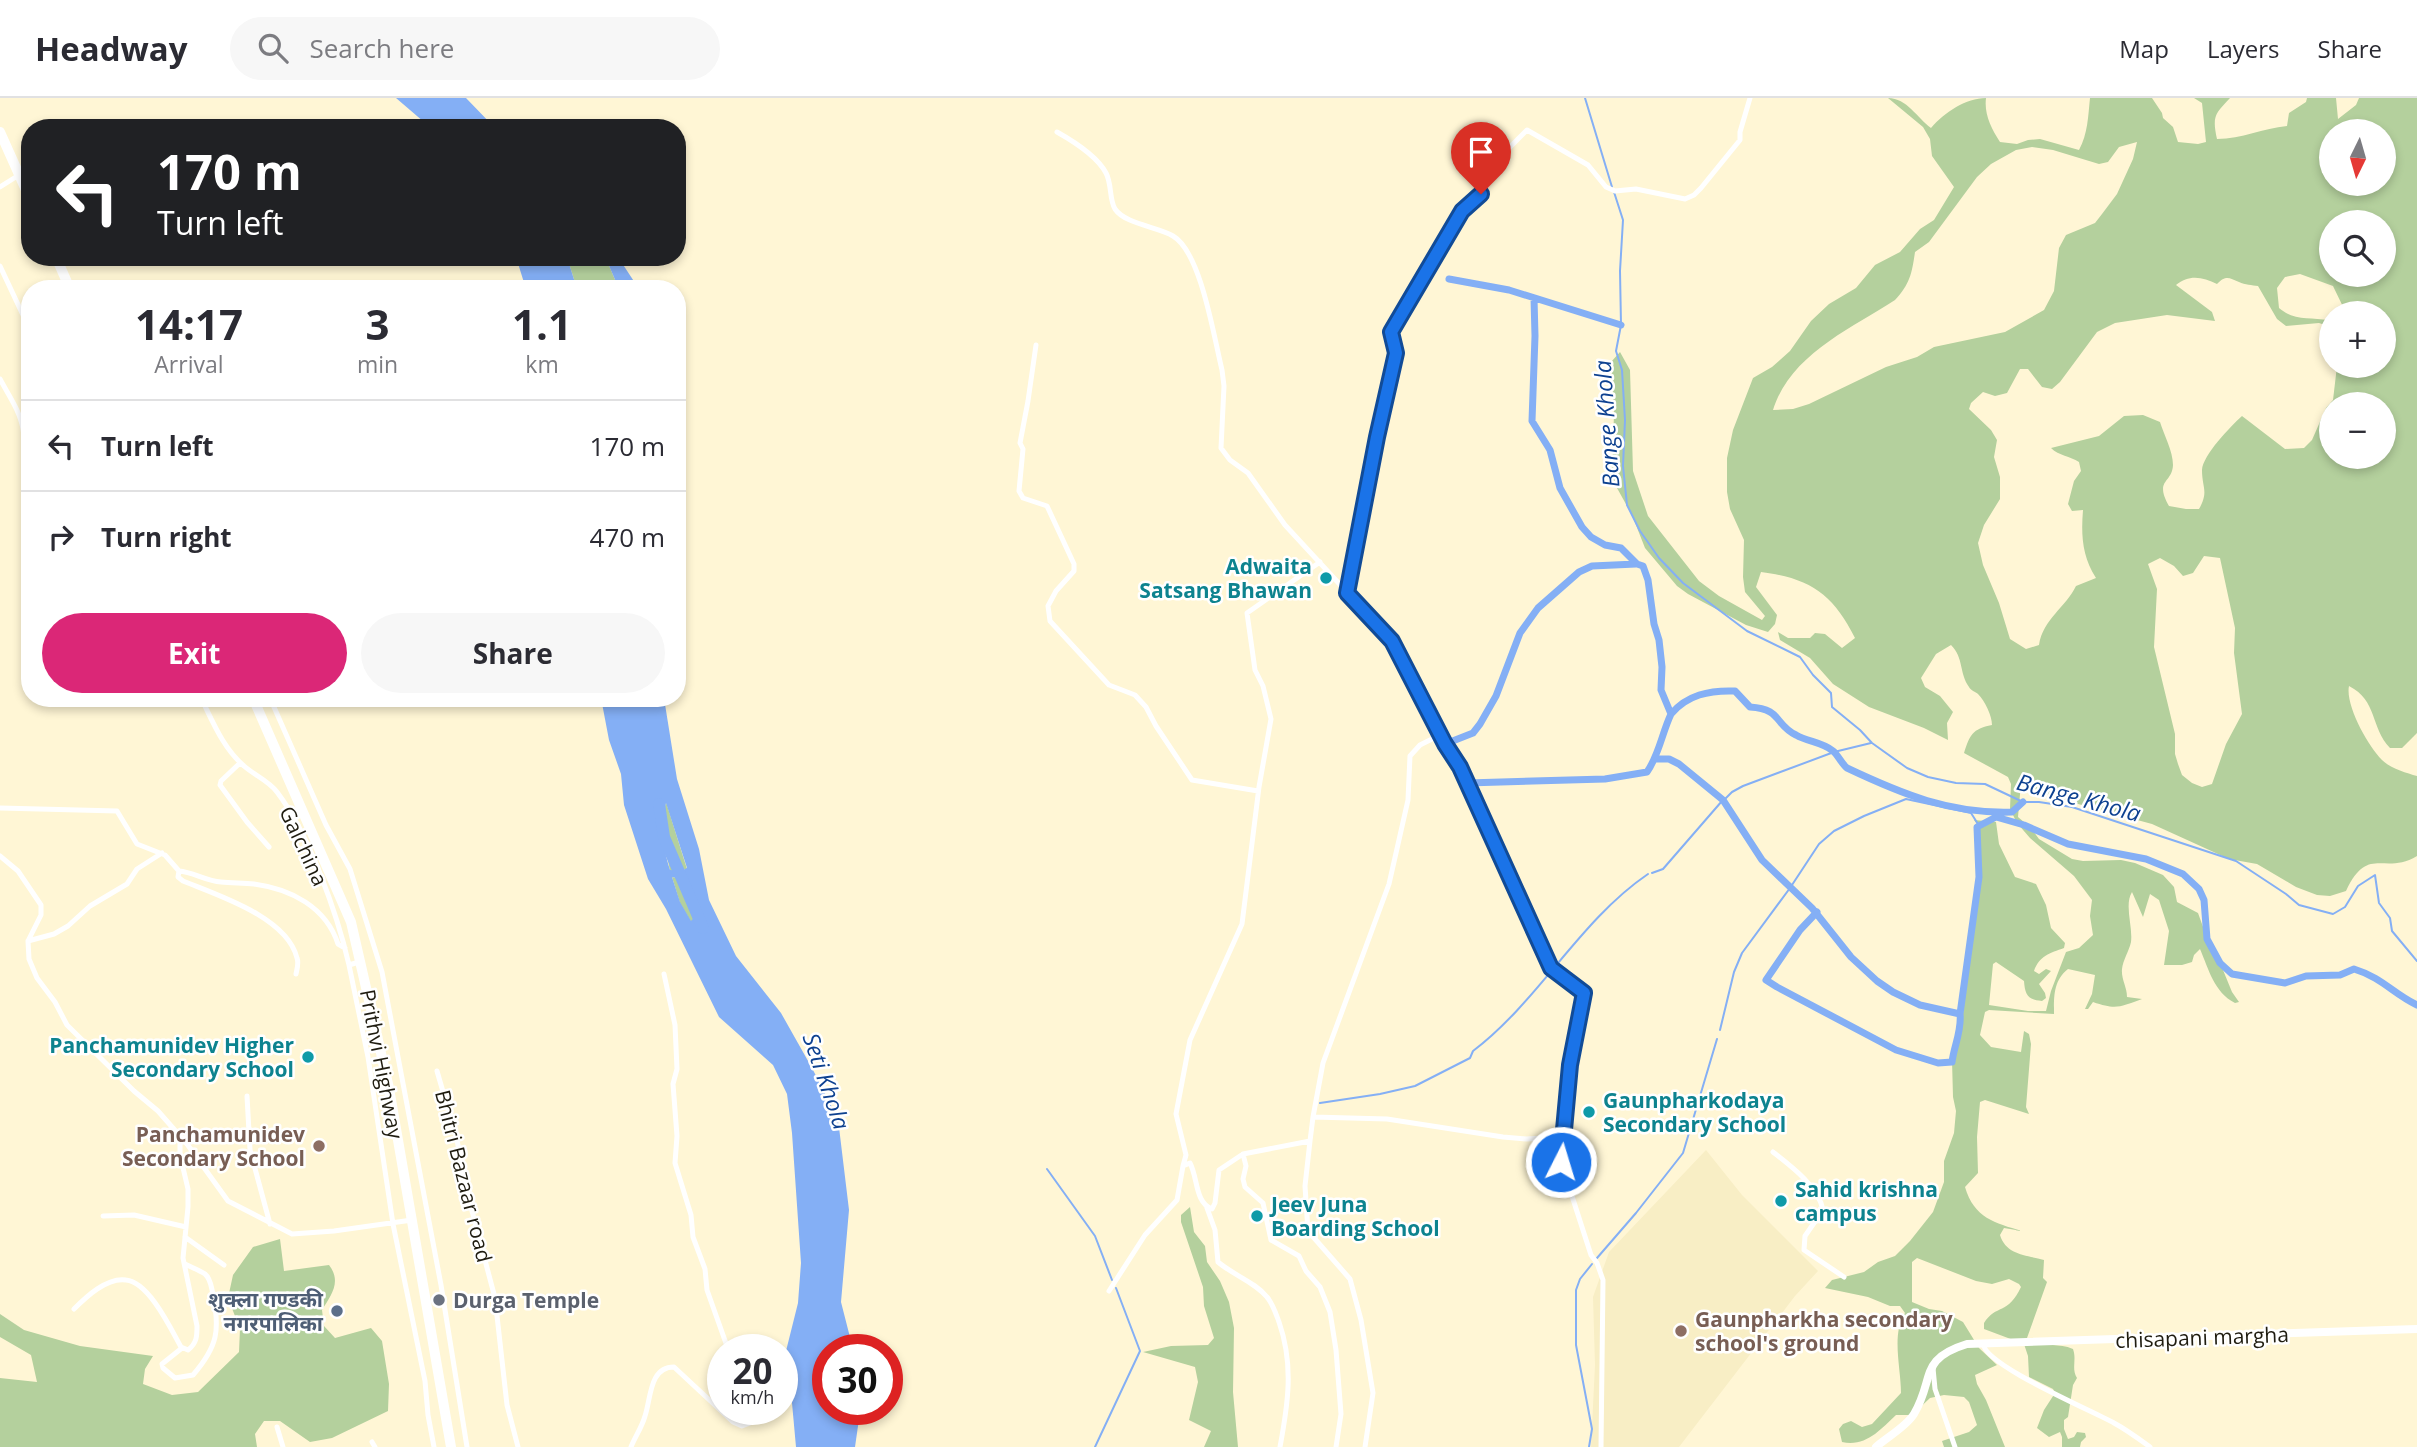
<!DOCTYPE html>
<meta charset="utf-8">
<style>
body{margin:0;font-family:"Open Sans","Noto Sans Devanagari",sans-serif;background:#f7f7f7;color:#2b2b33;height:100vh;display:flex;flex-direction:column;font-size:26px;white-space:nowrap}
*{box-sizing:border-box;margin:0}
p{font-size:23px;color:#7c7c81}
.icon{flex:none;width:38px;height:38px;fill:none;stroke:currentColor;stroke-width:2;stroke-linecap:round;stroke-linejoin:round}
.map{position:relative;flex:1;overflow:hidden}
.side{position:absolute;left:21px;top:182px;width:665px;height:427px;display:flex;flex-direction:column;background:#fff;border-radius:28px;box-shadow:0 4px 10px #0003}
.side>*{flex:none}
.banner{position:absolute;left:21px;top:21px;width:665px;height:147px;border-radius:28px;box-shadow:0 4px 10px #0003;background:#202124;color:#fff;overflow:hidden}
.needle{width:46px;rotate:185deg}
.tools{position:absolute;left:2319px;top:21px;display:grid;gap:14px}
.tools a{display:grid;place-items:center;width:77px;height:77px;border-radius:50%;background:#fff;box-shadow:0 4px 10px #0003;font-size:35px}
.speed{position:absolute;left:707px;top:1236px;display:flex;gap:14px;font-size:35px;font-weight:700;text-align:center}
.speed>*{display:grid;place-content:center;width:91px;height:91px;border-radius:50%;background:#fff;box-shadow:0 4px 10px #0003;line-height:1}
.speed small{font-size:18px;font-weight:400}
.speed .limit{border:10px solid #d22;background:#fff;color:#111}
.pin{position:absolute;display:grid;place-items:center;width:60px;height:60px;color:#fff;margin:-72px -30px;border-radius:50% 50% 50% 0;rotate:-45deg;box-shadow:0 0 7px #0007}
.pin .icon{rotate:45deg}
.me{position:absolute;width:77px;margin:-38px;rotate:5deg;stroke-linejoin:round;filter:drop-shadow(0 0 5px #0008)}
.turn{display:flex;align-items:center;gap:24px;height:147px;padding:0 21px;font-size:32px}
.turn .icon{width:91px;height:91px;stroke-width:2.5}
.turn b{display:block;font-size:49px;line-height:60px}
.eta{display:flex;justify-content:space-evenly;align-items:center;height:119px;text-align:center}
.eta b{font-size:42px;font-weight:700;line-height:49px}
.primary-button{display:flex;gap:14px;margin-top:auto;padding:14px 21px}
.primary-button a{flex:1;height:80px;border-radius:42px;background:#db2777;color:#fff;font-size:28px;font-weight:700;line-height:80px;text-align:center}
.primary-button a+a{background:#f7f7f7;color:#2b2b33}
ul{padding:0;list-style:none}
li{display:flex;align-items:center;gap:21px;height:91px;padding:0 21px;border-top:2px solid #e1e1e2}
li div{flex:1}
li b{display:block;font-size:26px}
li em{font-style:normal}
header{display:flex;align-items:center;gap:42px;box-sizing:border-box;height:98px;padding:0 35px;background:#fff;border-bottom:2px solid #e1e1e2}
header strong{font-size:33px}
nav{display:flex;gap:38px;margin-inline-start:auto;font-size:24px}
.search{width:490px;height:63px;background:#f7f7f7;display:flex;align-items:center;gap:18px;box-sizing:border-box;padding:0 24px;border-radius:38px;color:#7c7c81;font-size:26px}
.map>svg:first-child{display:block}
.built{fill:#f8eec5}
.green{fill:#b4d09d;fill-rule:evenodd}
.water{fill:#84aff5;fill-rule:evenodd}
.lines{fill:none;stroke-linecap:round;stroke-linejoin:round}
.stream{stroke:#84aff5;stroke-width:2}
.canal{stroke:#84aff5;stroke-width:7}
.river{stroke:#84aff5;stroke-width:12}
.street{stroke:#fff;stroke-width:5}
.secondary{stroke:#fff;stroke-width:8}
.highway{stroke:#fff;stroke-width:10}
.route-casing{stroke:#114b97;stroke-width:18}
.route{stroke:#1a73e8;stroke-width:12}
.culture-dot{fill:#0f9aa8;stroke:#fff;stroke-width:2.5}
.education-dot{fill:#8d6e63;stroke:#fff;stroke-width:2.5}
.worship-dot{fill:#6b7280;stroke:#fff;stroke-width:2.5}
.service-dot{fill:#5c6f8a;stroke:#fff;stroke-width:2.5}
.labels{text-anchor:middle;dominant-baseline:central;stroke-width:5;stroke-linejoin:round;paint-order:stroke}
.culture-label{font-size:21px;font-weight:bold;fill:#0d838f;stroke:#fff;text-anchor:start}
.street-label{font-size:21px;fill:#1f1c10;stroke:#fff}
.education-label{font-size:21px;font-weight:bold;fill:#785e54;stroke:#fff;text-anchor:end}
.service-label{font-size:21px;font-weight:bold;fill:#4e5e75;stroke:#fff;text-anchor:end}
.worship-label{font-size:21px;font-weight:bold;fill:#5b616d;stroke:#fff;text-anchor:start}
.water-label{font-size:23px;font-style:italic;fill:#0d4190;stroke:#fff}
</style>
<header>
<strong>Headway</strong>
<div class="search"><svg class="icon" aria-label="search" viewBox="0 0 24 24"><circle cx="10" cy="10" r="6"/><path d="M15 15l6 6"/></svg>Search here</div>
<nav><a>Map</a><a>Layers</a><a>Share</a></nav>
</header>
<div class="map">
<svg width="2417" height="1349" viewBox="0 0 2417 1349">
<rect width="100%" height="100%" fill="#fff6d5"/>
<path class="built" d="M1706 1052 1742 1097 1818 1173 1795 1198 1679 1349H1591L1595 1267 1593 1199 1609 1154Z"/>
<path class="green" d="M1888 0C1907 0 1917 20 1931 30 1945 14 1966 0 1986 0 1984 16 1991 30 2000 44L2017 46 2028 42 2040 41 2079 52C2088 35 2088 19 2090 0H2152L2162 15 2163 20 2173 29 2178 44 2198 46 2206 44 2202 5 2194 0H2230C2215 16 2212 18 2217 41 2242 41 2263 30 2287 28L2289 15 2306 4 2307 0H2336L2338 21 2356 7 2359 0H2417V635L2402 650H2390C2370 629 2378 603 2349 588 2345 607 2368 648 2382 662 2390 670 2406 675 2417 678V758C2384 778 2368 746 2346 793L2330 798 2317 797 2296 789 2257 766 2229 761 2152 726 2056 700 2021 685 2018 719 2031 730 2039 741 2072 761 2083 763 2121 762 2135 765 2163 777 2174 789 2177 804 2198 815 2211 851 2223 872 2232 894 2239 904 2235 905C2214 894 2209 872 2200 851L2194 857 2192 864 2182 867H2164L2169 833 2159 802 2150 796 2143 819 2132 794C2124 807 2133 828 2131 844 2129 853 2123 862 2122 871 2121 881 2127 889 2127 899L2142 901C2120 909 2116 912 2093 904L2088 911H2085L2092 896 2095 877 2068 871C2053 883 2054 899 2054 916L1989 912 1985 914 1980 937 1991 949 2021 954 2024 933 2029 936 2031 946 2026 1009 2029 1016 1985 1002 1980 1004 1977 1039 1978 1075 1965 1089C1974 1120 1995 1125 2022 1133L2004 1130 2000 1137C2006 1157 2026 1157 2044 1162L2043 1180 2047 1184 2027 1240C2044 1251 2057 1244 2073 1251 2077 1262 2071 1270 2077 1280L2073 1287 2068 1319 2064 1322V1331L2068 1341 2074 1339 2077 1334 2085 1335 2086 1339 2081 1344 2080 1349H2062V1339L2060 1334 2049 1339 2037 1330 2044 1312 2055 1295 2053 1291 2029 1279 2028 1258 2024 1246 1984 1231V1225C1996 1206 2008 1217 2021 1189L2019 1186 2009 1181 1992 1186 1976 1183 1917 1160 1912 1164V1204L1929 1211 1942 1213 1963 1224 1979 1250 1997 1267 1975 1277 1977 1286 1986 1302 2005 1349H1944L1942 1343 1969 1334 1977 1327 1969 1304 1964 1299 1944 1297 1930 1300 1912 1317H1896C1880 1332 1866 1349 1842 1344L1839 1331 1843 1326 1851 1323 1862 1329 1872 1326 1901 1295C1901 1270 1891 1236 1905 1215L1900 1208H1890L1868 1199 1825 1190 1832 1182 1864 1174 1878 1164 1895 1158 1910 1143 1933 1114 1944 1084V1063L1954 1035 1956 1013 1953 999 1952 962 1955 944 1962 923 1981 776 1979 729 1974 722 1996 724 1999 746 2015 779 2036 786 2046 807 2051 830 2065 845 2064 850C2050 855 2039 858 2034 873L2039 876 2046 871 2051 873 2039 886 2045 895 2046 900 2042 903C2028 902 2025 897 2024 883L1996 864 1993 866 1989 907 2028 913H2046L2051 893 2066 854 2079 850 2093 837 2090 818 2092 802 2074 778 2030 740 2017 725 2010 711 2011 686 2008 679 1964 655C1970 637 1972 631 1992 627 1992 618 1985 603 1978 596 1976 594 1970 592 1969 589 1959 575 1964 560 1951 547L1936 556 1921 580 1925 589 1940 598 1953 614 1947 625 1948 642 1924 630 1869 609 1833 586 1810 560 1780 542 1778 534 1788 540H1810L1815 535 1825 536 1842 550 1855 540C1833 496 1810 480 1761 474L1756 489 1777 517 1775 526 1768 534 1746 527 1688 496 1677 488 1645 450 1632 417 1612 381 1614 315 1611 264 1620 254 1630 272 1633 373 1648 418 1699 483 1719 498 1762 522 1765 518 1745 494 1743 479 1744 442 1730 411 1727 394V360L1733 332 1753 280 1772 269 1790 253 1811 223 1829 206 1856 190 1875 167 1900 154 1920 131 1934 122 1954 89 1932 58 1930 41 1923 29ZM2331 33H2384V86H2331ZM2137 44 2133 61 2117 96 2102 116 2095 125 2066 137 2059 150 2054 193 2044 212 2005 234 1934 249 1917 259 1886 269 1809 306 1793 311 1773 312C1790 257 1850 231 1895 202 1910 186 1912 175 1915 154L1929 144 1977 79 1991 66 2016 52 2032 49 2053 52 2099 66 2108 64 2119 49ZM2331 124H2384V177H2331ZM2300 176 2333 188 2346 215H2384V268H2337L2333 302 2326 310 2312 342 2304 350 2285 351 2242 318C2230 329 2203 357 2202 372 2202 390 2209 393 2199 411H2186L2169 408C2154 381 2172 386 2173 367 2173 353 2164 337 2160 324L2143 317 2124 318 2099 338 2051 350C2059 358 2070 358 2079 364L2081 373 2074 383 2068 406 2072 413 2083 412C2081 437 2082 458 2096 480L2076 488C2066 509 2043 521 2039 547L2026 551 2010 541 1999 505 1983 467 1978 445 1984 427 2000 401V379L1994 359 1997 342 1991 332 1969 311 1971 305 1983 294 1995 298 2007 295 2020 271H2028L2042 289 2052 291 2060 284 2097 234 2115 225 2167 217 2215 223 2212 214 2176 187C2189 176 2203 179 2217 186 2226 177 2229 180 2239 184 2245 187 2252 187 2258 188L2277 221 2286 228 2319 225 2331 229 2329 222C2310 219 2294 223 2279 210L2277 190 2285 179ZM2331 306H2384V359H2331ZM2204 458 2220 460 2235 530 2234 555 2242 616 2226 646 2212 686 2202 689 2192 685 2182 677 2178 666 2175 656V636L2154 549 2157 491 2148 466 2160 460 2174 468 2183 478 2193 475Z
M567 159H603L607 163 619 191H577Z
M666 704 687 771 670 773 661 727Z
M672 779 685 782 693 795 697 816 691 824 680 805Z
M1190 1109 1194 1134 1205 1148 1207 1164 1220 1183 1229 1204 1234 1230 1233 1294 1238 1349H1204L1211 1333 1189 1322 1198 1284 1195 1269 1143 1254 1171 1248 1208 1247 1214 1240 1204 1208 1203 1189 1181 1124V1117Z
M280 1141 284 1173 329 1167C342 1184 331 1197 322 1212L324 1228 335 1240 371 1230 382 1243 389 1286 388 1313 332 1340 310 1344 280 1323H264L255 1336 257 1349H0V1280L37 1284 31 1257 0 1239V1216L24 1232 80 1248 153 1258 145 1271 143 1286 172 1297 198 1294 239 1254 240 1231 228 1200 233 1177 253 1149Z"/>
<path class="water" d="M396 0H466L495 30H431Z
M516 159H567L577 191H526Z
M603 159H618L639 191H619L607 163Z
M601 600H664L677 681 699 751 709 802 736 858 781 915 812 970 838 1021 849 1112 841 1204 853 1251H828V1311H857L859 1321 855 1349H796L791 1294 782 1269 798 1205 801 1165 792 1035 787 996 773 967 719 919 666 811 648 781 624 707 621 676 609 642ZM666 705 687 770 681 773 670 772C663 749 659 729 666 705ZM672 779 685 782 693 795 697 816 691 823 680 804Z"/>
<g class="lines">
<path class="stream" d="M1585 0 1612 89
M1614 94 1623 122 1620 173 1621 227 1616 253 1622 272 1625 322 1623 368 1627 407 1640 433 1659 460 1683 485 1747 533 1800 559 1813 577 1831 595 1832 609 1860 632 1872 645 1907 670 1928 679 1956 685 1985 686 2023 704H2039L2072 709 2236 763 2286 796 2299 807 2333 816 2345 809 2358 788 2375 777 2379 805 2390 820 2392 833 2417 863
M1724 702 1732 694 1743 688 1834 654 1871 645
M1652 775 1663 771 1722 703
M1720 932 1734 874 1742 855 1790 790 1819 746 1834 733 1864 718 1906 701 1971 715 1978 726
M1320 1005 1380 996 1415 988 1470 960 1473 953C1539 903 1579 823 1648 776
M1047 1071 1095 1138 1112 1182
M1597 1160 1636 1115 1683 1055 1717 941
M1095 1349 1140 1253 1116 1190
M1589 1349 1592 1331 1576 1247V1192L1580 1181 1592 1166"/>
<path class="canal" d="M1449 181 1509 192 1621 227
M1671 616C1687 597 1709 592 1735 593L1750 609C1782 611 1774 626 1796 637 1808 644 1822 644 1833 653 1838 657 1841 665 1847 670 1902 696 1950 716 2012 714L2023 704
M1445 646 1473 635 1480 626 1496 598 1520 535 1538 510 1579 474 1592 468 1636 466
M1656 661H1669L1679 666 1723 702 1762 762 1812 810 1851 859 1877 883 1893 894 1920 907 1960 916 1979 779 1977 729 1996 719 2024 727 2068 746 2146 761 2183 776 2199 791 2204 802 2207 841 2220 865 2232 876 2285 885 2306 878 2340 877 2354 871C2383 880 2392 895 2417 907
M1467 685 1605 681 1647 674C1659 657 1662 635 1671 616L1661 592 1662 569 1659 542 1654 526 1648 482 1643 468 1637 466 1621 450 1605 447 1591 439 1582 429 1560 390 1550 352 1532 323 1535 238 1534 200
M1817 814 1800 832 1766 882 1777 889 1896 952 1938 965 1952 964C1954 948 1962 932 1960 916"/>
<path class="river" d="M659 706 664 739 703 830"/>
<path class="street" d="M1057 34C1073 43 1097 58 1106 75 1112 86 1109 101 1115 111 1125 126 1158 129 1173 138 1201 154 1214 240 1222 272L1224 288 1221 350 1230 362 1248 375 1285 427 1392 543 1445 646 1460 669 1551 870 1584 895 1570 967 1561 1064 1591 1157 1597 1165 1603 1182 1601 1349
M0 89 19 77
M0 168 30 232
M1036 247 1028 303 1020 345 1023 351 1019 393 1023 400 1047 408 1074 466V473L1056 493 1048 508 1050 523 1109 587 1135 597 1146 609 1156 628 1192 682 1258 693
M0 281C9 298 20 313 23 331 28 356 21 383 30 407
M1347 495 1377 339 1396 255 1391 234 1462 113 1481 96 1503 56 1527 32 1588 67 1606 89 1615 93 1636 91 1685 101 1694 97 1701 90 1740 42V34L1750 0
M201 600C213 624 223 650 244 668 254 677 269 683 277 694 309 736 337 815 349 867L359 864
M270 600 326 727 350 771 382 874 441 1187 467 1349
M240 665 221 683 220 687 247 724 269 749
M0 710 117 713 137 746 165 757 179 773
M0 758 18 773 41 807V817L28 843 29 861 37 880 55 904 67 927 134 993 158 1013 187 1046 228 1103 292 1136 334 1133 412 1122
M28 843 54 836 68 828 90 808 127 786 137 771 162 755
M349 867 368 959 393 1126 425 1283 428 1317 434 1349
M296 876C297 871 299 865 297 860 287 819 217 797 183 783L178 779 179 773C193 774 206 783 221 784 232 785 243 785 254 786 291 791 326 809 338 846L345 850
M664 876 675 927 677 971 673 986 677 1038 675 1065 691 1117 693 1139 705 1171 707 1192 728 1251
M437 973 457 1042 467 1094 495 1200 507 1307 518 1349
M247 998 250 1052 270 1126
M1313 1019 1323 965 1389 786 1408 702 1410 658 1420 647 1440 637
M1310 1043 1305 1088 1308 1133 1350 1181 1361 1222 1373 1295 1365 1349
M1773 1054C1791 1068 1819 1089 1823 1112L1805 1138 1804 1152 1844 1179
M1243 1056 1246 1068 1243 1081 1245 1089 1263 1105 1271 1142 1299 1158 1306 1173 1320 1189 1330 1214 1336 1252 1341 1316 1336 1349
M1183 1068 1186 1057 1176 1016 1190 942 1242 826 1259 689 1271 621 1263 588 1255 572 1247 515 1320 464
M1207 1110 1215 1132 1218 1164C1233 1177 1255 1184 1267 1199 1273 1206 1276 1216 1279 1224 1294 1267 1288 1306 1280 1349
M103 1118 134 1117 186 1129
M185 1139 224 1167
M1109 1193 1145 1137 1177 1102 1183 1068 1190 1065C1198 1080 1195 1105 1212 1111L1215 1105 1219 1072 1243 1056 1310 1043 1313 1019 1387 1021 1503 1039 1526 1041 1563 1039
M74 1211C86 1199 107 1179 126 1182 149 1184 171 1231 181 1249L188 1252C197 1245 197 1238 197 1228L183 1160 188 1109V1091L180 1057V1038
M1983 1245C1983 1267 2093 1313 2114 1325 2127 1332 2139 1341 2150 1349
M182 1250 162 1266 163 1270 175 1280 193 1277C218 1248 220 1232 213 1196 211 1189 211 1181 205 1176 199 1172 191 1169 185 1166
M1933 1270 1935 1291 1955 1349
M277 1329 283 1349
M372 1344 375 1349
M631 1349C635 1339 642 1329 645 1318 651 1301 649 1269 674 1269L733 1324 742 1328 750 1325 752 1316 750 1311"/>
<path class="secondary" d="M1876 1349C1887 1339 1906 1329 1914 1316 1935 1281 1918 1261 1967 1246L2417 1231"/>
<path class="highway" d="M0 34 30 101
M56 159 70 191
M253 600 351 824 389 990 451 1349"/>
</g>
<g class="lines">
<defs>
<path id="route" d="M1481 96 1462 113 1391 234 1396 255 1377 339 1347 495 1392 543 1445 646 1460 669 1551 870 1584 895 1570 967 1561 1064"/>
</defs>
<use href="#route" class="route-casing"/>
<use href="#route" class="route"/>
</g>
<g class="culture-dot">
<circle cx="1326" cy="480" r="7"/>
<circle cx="308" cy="959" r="7"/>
<circle cx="1589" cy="1014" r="7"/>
<circle cx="1781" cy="1103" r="7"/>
<circle cx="1257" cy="1118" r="7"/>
</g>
<g class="education-dot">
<circle cx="319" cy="1048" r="7"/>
<circle cx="1681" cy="1233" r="7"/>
</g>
<circle class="worship-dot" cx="439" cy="1202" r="7"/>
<circle class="service-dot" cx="337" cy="1213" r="7"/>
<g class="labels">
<g class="culture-label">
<text x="1312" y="468" text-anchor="end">Adwaita<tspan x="1312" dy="24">Satsang Bhawan</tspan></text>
<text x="294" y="947" text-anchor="end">Panchamunidev Higher<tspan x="294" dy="24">Secondary School</tspan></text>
<text x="1603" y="1002">Gaunpharkodaya<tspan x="1603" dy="24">Secondary School</tspan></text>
<text x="1795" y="1091">Sahid krishna<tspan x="1795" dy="24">campus</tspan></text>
<text x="1271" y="1106">Jeev Juna<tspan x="1271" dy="24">Boarding School</tspan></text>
</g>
<g class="street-label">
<text transform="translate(304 748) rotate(65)">Galchina</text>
<text transform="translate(382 966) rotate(79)">Prithvi Highway</text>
<text transform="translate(464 1078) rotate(76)">Bhitri Bazaar road</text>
<text transform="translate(2202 1239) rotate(-2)">chisapani margha</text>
</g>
<g class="education-label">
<text x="305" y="1036">Panchamunidev<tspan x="305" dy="24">Secondary School</tspan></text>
<text x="1695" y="1221" text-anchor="start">Gaunpharkha secondary<tspan x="1695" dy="24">school's ground</tspan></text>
</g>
<g class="service-label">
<text x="323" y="1201">शुक्ला गण्डकी<tspan x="323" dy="24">नगरपालिका</tspan></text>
</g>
<g class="worship-label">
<text x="453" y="1202">Durga Temple</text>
</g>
<g class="water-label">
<text transform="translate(1606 326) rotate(-94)">Bange Khola</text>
<text transform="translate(2079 699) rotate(15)">Bange Khola</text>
<text transform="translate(827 983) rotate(71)">Seti Khola</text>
</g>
</g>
</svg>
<div class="tools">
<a><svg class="needle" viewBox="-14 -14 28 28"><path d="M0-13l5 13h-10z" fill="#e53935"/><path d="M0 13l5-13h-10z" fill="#7c7c81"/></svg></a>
<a><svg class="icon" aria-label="search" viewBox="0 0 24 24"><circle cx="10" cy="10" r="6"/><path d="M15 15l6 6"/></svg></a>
<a>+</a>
<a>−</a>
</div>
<div class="speed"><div>20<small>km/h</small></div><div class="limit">30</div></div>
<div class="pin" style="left:1481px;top:96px;background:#d93025"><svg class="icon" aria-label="arrive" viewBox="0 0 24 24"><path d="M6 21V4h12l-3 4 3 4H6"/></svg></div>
<svg class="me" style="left:1561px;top:1064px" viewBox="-20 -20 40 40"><circle r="17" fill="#1a73e8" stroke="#fff" stroke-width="3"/><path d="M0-11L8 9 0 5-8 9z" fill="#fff"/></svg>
<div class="banner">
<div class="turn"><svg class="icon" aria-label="left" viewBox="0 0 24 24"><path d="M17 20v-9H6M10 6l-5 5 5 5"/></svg><div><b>170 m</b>Turn left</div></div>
</div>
<section class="side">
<div class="eta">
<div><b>14:17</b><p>Arrival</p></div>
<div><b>3</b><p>min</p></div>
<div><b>1.1</b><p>km</p></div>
</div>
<ul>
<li><svg class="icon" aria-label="left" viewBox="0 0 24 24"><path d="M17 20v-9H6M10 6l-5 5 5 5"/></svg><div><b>Turn left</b></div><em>170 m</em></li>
<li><svg class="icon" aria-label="right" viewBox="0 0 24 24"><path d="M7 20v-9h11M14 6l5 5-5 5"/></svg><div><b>Turn right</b></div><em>470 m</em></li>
</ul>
<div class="primary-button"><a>Exit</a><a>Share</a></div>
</section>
</div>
